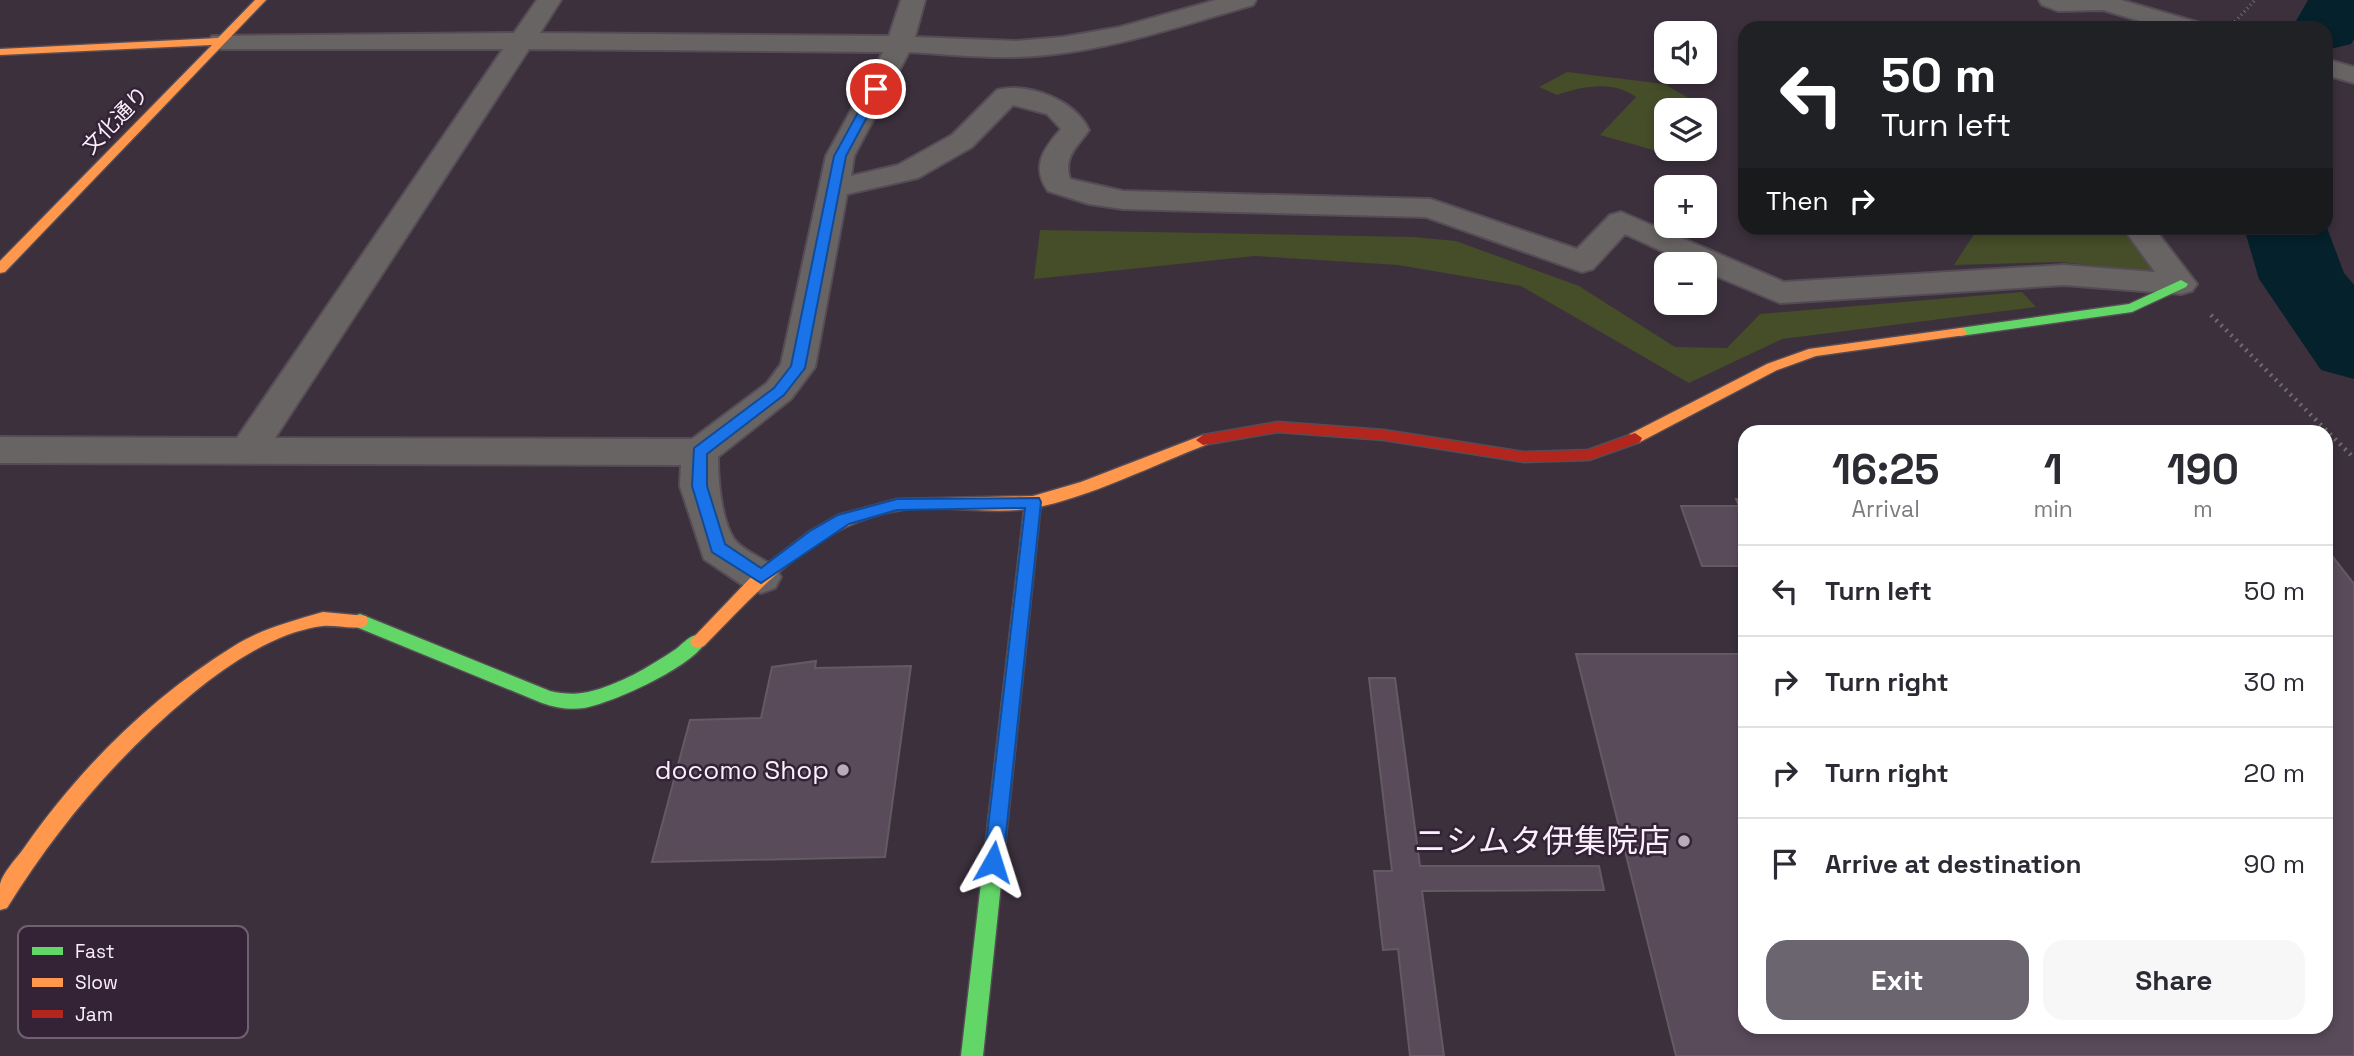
<!DOCTYPE html>
<meta charset="utf-8">
<style>
body{margin:0;font-family:"Space Grotesk","Noto Sans JP",sans-serif;background:#f7f7f7;color:#2b2b33;height:100vh;display:flex;flex-direction:column;font-size:26px;white-space:nowrap}
*{box-sizing:border-box;margin:0}
p{font-size:23px;color:#7c7c81}
.icon{flex:none;width:38px;height:38px;fill:none;stroke:currentColor;stroke-width:2;stroke-linecap:round;stroke-linejoin:round}
.map{position:relative;flex:1;overflow:hidden}
.panel{position:absolute;left:1738px;top:425px;width:595px;height:609px;display:flex;flex-direction:column;background:#fff;border-radius:21px;box-shadow:0 4px 10px #0003}
.panel>*{flex:none}
.top-card{position:absolute;left:1738px;top:21px;width:595px;height:214px;border-radius:21px;box-shadow:0 4px 10px #0003;background:#202124;color:#fff;overflow:hidden}
.tools{position:absolute;left:1654px;top:21px;display:grid;gap:14px}
.tools a{display:grid;place-items:center;width:63px;height:63px;border-radius:14px;background:#fff;box-shadow:0 4px 10px #0003;font-size:35px}
.pin{position:absolute;display:grid;place-items:center;width:60px;height:60px;color:#fff;margin:-30px;border:4px solid #fff;border-radius:50%;box-shadow:0 2px 7px #0007}
.me{position:absolute;width:77px;margin:-38px;rotate:6deg;stroke-linejoin:round;filter:drop-shadow(0 0 5px #0008)}
.turn{display:flex;align-items:center;gap:24px;height:147px;padding:0 28px;font-size:32px}
.turn .icon{width:91px;height:91px;stroke-width:2.5}
.turn b{display:block;font-size:49px;line-height:60px}
.then{display:flex;align-items:center;height:66px;padding:0 28px;background:#0003;gap:14px;font-size:26px}
.eta{display:flex;justify-content:space-evenly;align-items:center;height:119px;text-align:center}
.eta b{font-size:42px;font-weight:700;line-height:49px}
.cta{display:flex;gap:14px;margin-top:auto;padding:14px 28px}
.cta a{flex:1;height:80px;border-radius:21px;background:#6a656f;color:#fff;font-size:28px;font-weight:700;line-height:80px;text-align:center}
.cta a+a{background:#f7f7f7;color:#2b2b33}
ul{padding:0;list-style:none}
li{display:flex;align-items:center;gap:21px;height:91px;padding:0 28px;border-top:2px solid #e1e1e2}
li div{flex:1}
li b{display:block;font-size:26px}
li em{font-style:normal}
.map>svg:first-child{display:block}
.green{fill:#464d29}
.lines{fill:none;stroke-linecap:round;stroke-linejoin:round}
.river{fill:#05212b;fill-rule:evenodd}
.building{fill:#5a4b5b;stroke:#645a64;stroke-width:2}
.street-casing{stroke:#554c56;stroke-width:4}
.fast-casing{stroke:#554c56;stroke-width:3}
.slow-casing{stroke:#554c56;stroke-width:3}
.jam-casing{stroke:#554c56;stroke-width:3}
.path-far1{stroke:#706c6d;stroke-width:3.5;stroke-dasharray:1 3.5;stroke-linecap:butt}
.path{stroke:#706c6d;stroke-width:4.5;stroke-dasharray:2 5;stroke-linecap:butt}
.street{fill:#686463;fill-rule:evenodd}
.fast{fill:#63d668;fill-rule:evenodd}
.slow{fill:#ff974d;fill-rule:evenodd}
.jam{fill:#b3261e;fill-rule:evenodd}
.route{fill:#1a73e8;stroke:#114b97;stroke-width:2}
.poi-dot{fill:#b8acb9;stroke:#342236;stroke-width:2.5}
.labels{text-anchor:middle;dominant-baseline:central;stroke-width:5;stroke-linejoin:round;paint-order:stroke}
.far-street-label{font-size:21px;fill:#fbeffc;stroke:#342236}
.poi-label{font-size:26px;fill:#fbeffc;stroke:#342236;text-anchor:end}
.near-poi-label{font-size:32px;fill:#fbeffc;stroke:#342236;text-anchor:end}
.key{fill:#342236;stroke:#706071;stroke-width:2}
.key-label{font-size:19px;fill:#fbeffc}
</style>
<div class="map">
<svg width="2354" height="1056" viewBox="0 0 2354 1056">
<rect width="100%" height="100%" fill="#3b303c"/>
<path class="green" d="M1567 72 1664 84 1713 112 1705 121 1704 110H1666V149H1677L1671 155 1600 135 1636 97C1613 80 1582 86 1557 95L1539 87Z
M1978 228H2099L2127 236 2156 272 2060 262 1954 265Z
M1040 230 1413 237 1456 241 1579 286 1675 347 1727 348 1760 314 2022 292 2036 307 1782 339 1689 383 1521 286 1398 265 1255 256 1034 279Z"/>
<g class="lines">
<path class="river" d="M2308 0H2354V39L2351 44 2326 50V28H2292Z
M2326 225 2344 273 2354 285V379L2321 370 2259 279 2244 228H2326Z"/>
</g>
<path class="building" d="M1736 499H1745V566H1702L1681 506H1739Z
M2326 548 2354 584V1056H1676L1576 654H1745V1027H2326Z
M816 661 815 668 911 666 885 857 652 862 690 720 761 718 772 667Z
M1369 678H1395L1420 866H1599L1604 890 1422 891 1444 1056H1410L1398 949 1383 950 1374 871H1392Z"/>
<g class="lines">
<defs>
<path id="street" d="M537 0H561L540 33 889 36 901 0H925L915 37 1016 41 1063 37 1120 27 1216 0H1256L1253 5C1176 27 1097 55 1016 57 981 58 944 54 909 52L854 156 851 176 898 165 952 135 997 90C1029 82 1075 100 1089 130 1077 147 1063 157 1070 179L1123 191 1430 199 1577 249 1610 215 1621 212 1784 282 2064 265 2155 272 2123 228H2154L2197 284 2192 291 2181 294 2064 285 1780 303 1704 271V264H1690L1625 234 1593 269 1582 272 1426 217 1123 209 1089 204 1048 191C1031 167 1043 149 1061 129L1047 114 1013 105 972 147 918 178 847 194 815 367 791 399 718 457C718 480 721 519 734 539 746 555 771 558 781 577L775 588 761 593 747 588 704 559 680 486 681 465 0 463V437L237 438 503 49H221L212 46 208 41 212 36 514 33ZM529 49 883 52 826 156 781 364 767 383 692 439 275 438Z
M2039 0H2121L2200 23 2204 28H2163L2103 10 2058 11 2042 5Z
M2326 59 2354 67V83L2326 75Z"/>
<path id="fast" d="M2181 280 2188 284 2186 287 2132 312 1960 336 1953 332 1960 328 2129 304Z
M1033 496 1041 502 983 1056H961L1025 502Z
M360 614 550 691C563 694 574 695 588 692 619 685 649 667 676 649 685 642 692 632 704 636L706 641C694 666 613 703 584 708 570 710 556 708 542 703L354 626 352 621 354 616Z"/>
<path id="slow" d="M255 0H266L5 272 0 273V261L212 45 0 55V49L218 38Z
M1960 328 1965 329 1967 332 1965 335 1816 356 1777 370 1640 442 1635 443 1628 438 1630 434 1767 364 1809 349Z
M1203 435 1210 440 1208 444C1156 464 1088 498 1034 508 989 516 941 503 896 511 815 525 759 590 704 646L698 648 692 646 690 641 755 573 810 531 838 515 897 499 1033 496 1081 482Z
M323 612 366 616 368 621 366 626C352 630 338 625 323 626 312 627 298 631 287 635 253 648 220 671 192 694 118 755 58 826 7 908L0 910C0 903 0 891 0 884 3 872 17 858 24 848 79 769 151 697 234 646 261 629 292 621 323 612Z"/>
<path id="jam" d="M1278 422 1384 430 1524 452 1588 450 1635 433 1642 438 1640 442 1589 460 1524 462 1384 440 1278 432 1203 445 1196 440 1203 435Z"/>
</defs>
<use href="#street" class="street-casing"/>
<use href="#fast" class="fast-casing"/>
<use href="#slow" class="slow-casing"/>
<use href="#jam" class="jam-casing"/>
<path class="path-far1" d="M2232 25 2255 0"/>
<path class="path" d="M2211 315 2354 458"/>
<use href="#street" class="street"/>
<use href="#fast" class="fast"/>
<use href="#slow" class="slow"/>
<use href="#jam" class="jam"/>
</g>
<path class="route" d="M872 87 882 89 846 156 805 368 784 395 707 454V486L725 544 761 568 810 531 838 515 897 499 1039 498 1041 502 1003 862 1000 868 993 871 986 868 984 862 1025 508 897 510 849 524 761 583 712 552 692 486 694 448 774 388 791 366 834 156Z"/>
<g class="poi-dot">
<circle cx="843" cy="770" r="7"/>
<circle cx="1684" cy="841" r="7"/>
</g>
<g class="labels">
<g class="far-street-label">
<text transform="translate(115 120) rotate(-46)">文化通り</text>
</g>
<g class="poi-label">
<text x="829" y="770">docomo Shop</text>
</g>
<g class="near-poi-label">
<text x="1670" y="841">ニシムタ伊集院店</text>
</g>
</g>
<rect x="18" y="926" width="230" height="112" rx="10" class="key"/>
<rect x="32" y="947" width="31" height="8" fill="#63d668"/>
<rect x="32" y="978" width="31" height="9" fill="#ff974d"/>
<rect x="32" y="1010" width="31" height="8" fill="#b3261e"/>
<g class="key-label">
<text x="75" y="958">Fast</text>
<text x="75" y="989">Slow</text>
<text x="75" y="1021">Jam</text>
</g>
</svg>
<div class="tools">
<a><svg class="icon" aria-label="sound" viewBox="0 0 24 24"><path d="M4 9h4l5-4v14l-5-4H4zM17 9q2 3 0 6"/></svg></a>
<a><svg class="icon" aria-label="layers" viewBox="0 0 24 24"><path d="M12 4l9 5-9 5-9-5zM3 14l9 5 9-5"/></svg></a>
<a>+</a>
<a>−</a>
</div>
<div class="pin" style="left:876px;top:89px;background:#d93025"><svg class="icon" aria-label="arrive" viewBox="0 0 24 24"><path d="M6 21V4h12l-3 4 3 4H6"/></svg></div>
<svg class="me" style="left:993px;top:862px" viewBox="-20 -20 40 40"><path d="M0-17L14 15 0 8-14 15z" fill="#1a73e8" stroke="#fff" stroke-width="4"/></svg>
<div class="top-card">
<div class="turn"><svg class="icon" aria-label="left" viewBox="0 0 24 24"><path d="M17 20v-9H6M10 6l-5 5 5 5"/></svg><div><b>50 m</b>Turn left</div></div>
<div class="then">Then<svg class="icon" aria-label="right" viewBox="0 0 24 24"><path d="M7 20v-9h11M14 6l5 5-5 5"/></svg></div>
</div>
<section class="panel">
<div class="eta">
<div><b>16:25</b><p>Arrival</p></div>
<div><b>1</b><p>min</p></div>
<div><b>190</b><p>m</p></div>
</div>
<ul>
<li><svg class="icon" aria-label="left" viewBox="0 0 24 24"><path d="M17 20v-9H6M10 6l-5 5 5 5"/></svg><div><b>Turn left</b></div><em>50 m</em></li>
<li><svg class="icon" aria-label="right" viewBox="0 0 24 24"><path d="M7 20v-9h11M14 6l5 5-5 5"/></svg><div><b>Turn right</b></div><em>30 m</em></li>
<li><svg class="icon" aria-label="right" viewBox="0 0 24 24"><path d="M7 20v-9h11M14 6l5 5-5 5"/></svg><div><b>Turn right</b></div><em>20 m</em></li>
<li><svg class="icon" aria-label="arrive" viewBox="0 0 24 24"><path d="M6 21V4h12l-3 4 3 4H6"/></svg><div><b>Arrive at destination</b></div><em>90 m</em></li>
</ul>
<div class="cta"><a>Exit</a><a>Share</a></div>
</section>
</div>
